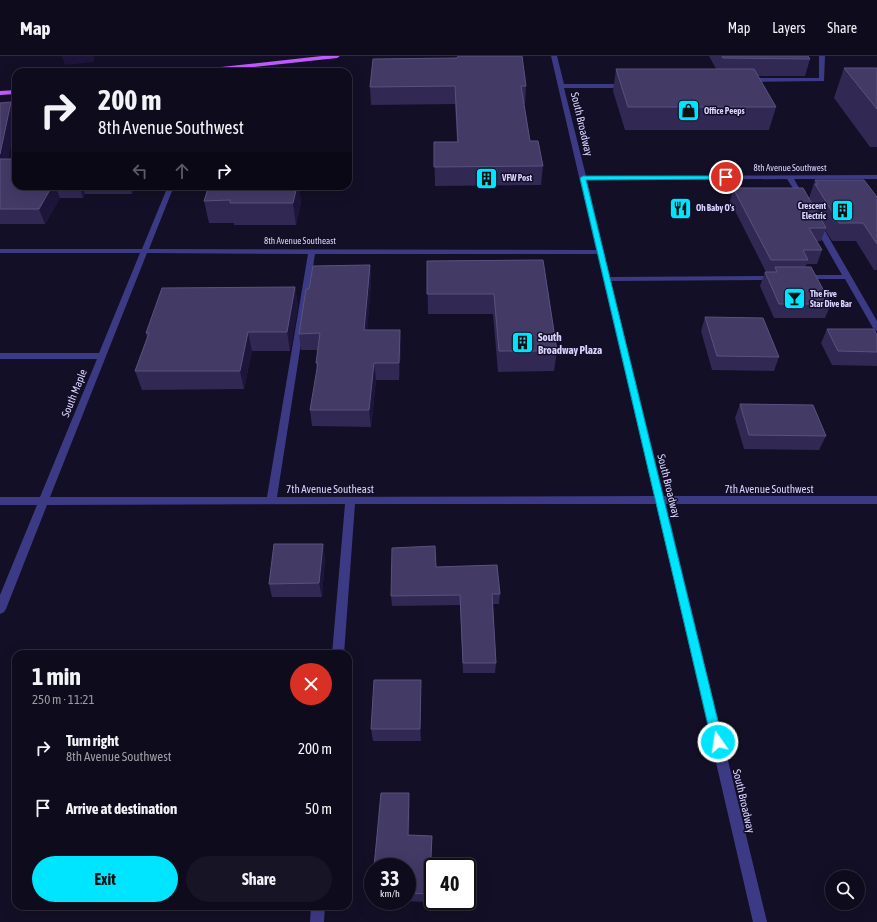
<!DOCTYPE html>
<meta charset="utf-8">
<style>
body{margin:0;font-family:"Asap Condensed",sans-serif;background:#171425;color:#f1f3f6;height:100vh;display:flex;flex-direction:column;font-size:15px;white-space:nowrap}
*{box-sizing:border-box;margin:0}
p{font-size:13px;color:#9b9ba3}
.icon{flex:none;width:22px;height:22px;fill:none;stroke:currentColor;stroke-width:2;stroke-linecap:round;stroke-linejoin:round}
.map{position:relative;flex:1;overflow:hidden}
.drawer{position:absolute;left:12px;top:594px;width:340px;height:260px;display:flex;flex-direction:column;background:#0e0b1c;border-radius:12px;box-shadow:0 4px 16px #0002,0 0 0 1px #2e2b3b}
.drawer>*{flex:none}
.hud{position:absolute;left:12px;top:12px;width:340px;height:122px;border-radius:12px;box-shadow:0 4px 16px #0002,0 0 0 1px #2e2b3b;background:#0e0b1c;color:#f1f3f6;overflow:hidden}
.fabs{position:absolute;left:825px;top:814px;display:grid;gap:8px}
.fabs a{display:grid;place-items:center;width:40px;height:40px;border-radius:50%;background:#0e0b1c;box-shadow:0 4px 16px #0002,0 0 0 1px #2e2b3b;font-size:20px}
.speed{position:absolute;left:364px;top:802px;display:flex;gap:8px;font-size:20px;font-weight:700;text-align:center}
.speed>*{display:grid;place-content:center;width:52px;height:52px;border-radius:50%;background:#0e0b1c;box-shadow:0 4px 16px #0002,0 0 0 1px #2e2b3b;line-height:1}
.speed small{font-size:10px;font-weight:400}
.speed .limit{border:2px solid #111;border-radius:6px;background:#fff;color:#111}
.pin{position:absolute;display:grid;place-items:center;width:34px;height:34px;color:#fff;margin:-17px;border:2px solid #fff;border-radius:50%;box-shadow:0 1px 4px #0007}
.me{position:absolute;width:44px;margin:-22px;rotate:347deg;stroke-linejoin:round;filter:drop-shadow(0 0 3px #0008)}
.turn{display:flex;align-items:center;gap:14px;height:84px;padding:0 20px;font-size:18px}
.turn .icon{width:52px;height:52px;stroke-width:2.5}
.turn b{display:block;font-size:28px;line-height:34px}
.lanes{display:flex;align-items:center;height:38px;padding:0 20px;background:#0003;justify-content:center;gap:20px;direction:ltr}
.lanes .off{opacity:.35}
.round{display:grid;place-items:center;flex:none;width:42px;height:42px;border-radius:21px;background:#171425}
.summary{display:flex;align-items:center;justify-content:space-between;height:68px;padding:0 20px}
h1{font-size:24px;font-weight:700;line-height:30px}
.cta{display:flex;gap:8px;margin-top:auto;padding:8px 20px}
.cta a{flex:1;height:46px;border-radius:24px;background:#00e5ff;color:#111;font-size:16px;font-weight:700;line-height:46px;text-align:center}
.cta a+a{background:#171425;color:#f1f3f6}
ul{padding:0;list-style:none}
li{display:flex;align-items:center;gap:12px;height:60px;padding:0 20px}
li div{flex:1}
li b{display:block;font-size:15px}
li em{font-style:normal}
header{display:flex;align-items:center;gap:24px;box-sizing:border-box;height:56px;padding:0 20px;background:#0e0b1c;border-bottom:1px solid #2e2b3b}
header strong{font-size:19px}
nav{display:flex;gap:22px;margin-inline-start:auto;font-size:14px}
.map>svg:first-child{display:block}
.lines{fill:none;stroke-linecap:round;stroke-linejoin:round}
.minor{fill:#3d3a85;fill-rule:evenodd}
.major{fill:#c25bff;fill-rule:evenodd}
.wall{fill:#312854}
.shaded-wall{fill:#1d163a}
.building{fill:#433a66;stroke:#5a527e}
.route{fill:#00e5ff;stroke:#0095a6}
.labels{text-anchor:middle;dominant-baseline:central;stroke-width:3;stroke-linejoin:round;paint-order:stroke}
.far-poi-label{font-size:9px;font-weight:bold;fill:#d9d4ff;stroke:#130f26;text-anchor:start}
.far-street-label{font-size:9px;fill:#d9d4ff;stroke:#130f26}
.street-label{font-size:11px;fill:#d9d4ff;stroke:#130f26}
.poi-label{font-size:11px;font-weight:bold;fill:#d9d4ff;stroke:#130f26;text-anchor:start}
</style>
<header>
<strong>Map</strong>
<nav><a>Map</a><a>Layers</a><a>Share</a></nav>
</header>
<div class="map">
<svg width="877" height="866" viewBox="0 0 877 866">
<rect width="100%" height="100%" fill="#130f26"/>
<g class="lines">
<path class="minor" d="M551 0H557L564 28H626L629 30 626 32H564L586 120 877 119V123H794L806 144 803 146 801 145 787 123 587 124 610 221 775 220 779 222 775 224 611 225 664 440H877V448H666L767 866H753L656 448H355L344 598H332L345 448 47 449 6 553 4 556 0 558V539L37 449H0V441H40L97 303H0V297H99L140 197H0V193H142L168 130H174L149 193 596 194ZM147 197 308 198 267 441H50ZM315 198H597L654 440 277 441Z
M819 0H825L824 25 748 26 745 24 748 22H819Z
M814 166H817L821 168 877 265V275L873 272 845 223H803L799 221 803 219H842L813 168Z
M311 850H325L324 866H310Z"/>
<path class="major" d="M322 0H340L337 2 208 16H190L193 14Z
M16 34V38L0 39V35Z"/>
</g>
<path class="wall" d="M709 0H808L810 3 805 20H758L776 51 769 74H625L613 35 616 13H716Z
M373 3 526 30 525 48H524L530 85 543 110 541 129 435 130 434 86H457L455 48 371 49 370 31Z
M844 12H877V91H870L834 42Z
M11 46 16 59V62L8 103 16 130H136L132 138H85L83 142H60L45 168H0V47Z
M815 124 877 141V214H874L856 185H832L825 174 821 185H817L822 194 817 208H807L805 211 831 248 825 262H774L760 230 765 216H766L730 145 733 132 810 144 809 142Z
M209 130H299L301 147 296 169H234V167H209L204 145Z
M543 204 557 295 554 315 498 316 493 258H428L427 205Z
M370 209 371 226 367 274H400L401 291 399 324H376L371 371 312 370 310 354 317 314 316 307 318 294H301L299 278Z
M295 231 298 250 290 295H252L244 333 142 334 135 315 147 282 146 277Z
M705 261 779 301 774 315 712 314 701 275Z
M827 273 877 296V310L832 309 821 287Z
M740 348 826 380 819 394 744 393 735 362Z
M325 501 322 541H272L269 528Z
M436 511 500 538 499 548H493L496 607 495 617H463L460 549 392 550 391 540Z
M421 637V685H373L371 673Z
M410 747 409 779 432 780V789L429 846 404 845H407V811Z
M239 850H274V853L241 852Z"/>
<path class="shaded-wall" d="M62 0H94V6L65 9Z
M11 46 16 59V62L5 118 0 105V98Z
M52 130H55L60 142 45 168 39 153Z
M79 130H82L85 138 83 142Z
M130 130H136L132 138Z
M297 130H299L301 147 296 169 293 147Z
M370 209 371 226 366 291 364 274Z
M295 231 298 250 290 295 287 276Z
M400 274 401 291 399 324V307Z
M248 276 252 295 244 333 240 315Z
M374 307 376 324 371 371 369 354Z
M323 488 325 501 322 541 319 527Z
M421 624V685L420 673Z
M409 737 410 747 409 788 408 779Z
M432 780V789L429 846V838Z"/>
<path class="building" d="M458 0H522L526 30H521L530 85H538L543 110 434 111V86H458L455 30 370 31 373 3 457 2Z
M722 0H808L810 3 723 2Z
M298 12 313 16H252L253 13Z
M844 12H877V53Z
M616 13H754L776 51H628Z
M11 46 0 98V47Z
M0 103H16V130H52L39 153H0Z
M815 124H864L877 141V188L863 167H839L815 128H818Z
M209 130H297L293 147H230V144L204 145Z
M733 132H803L826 172H809L822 194H803L808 204H771Z
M543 204 557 295H499L494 238H427V205Z
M370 209 364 274H400L399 307H374L369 354H310L318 307H316L320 277 299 278 306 233H309L313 210Z
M775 211H811L831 248H779L765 216H777Z
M295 231 287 276H248L240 315H135L149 277H146L162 232Z
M705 261 763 262 779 301 717 300Z
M827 273H874L877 279V296L838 295Z
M740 348 813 349 826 380 749 379Z
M274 488H323L319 527 269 528Z
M435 490 436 511 497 509 500 538H492L496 607H463L460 539 391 540 392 492Z
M374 624H421L420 673H371Z
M381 737H409L408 779 432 780 429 838 407 837V811H374Z
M373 824V835H372Z"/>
<path class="route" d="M583 120H726L729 121 726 123 586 124 723 686 722 689 718 691 713 689 712 686 580 122Z"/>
<defs>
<symbol id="shop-square" viewBox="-11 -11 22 22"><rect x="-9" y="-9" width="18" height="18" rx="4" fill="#00e5ff" stroke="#130f26"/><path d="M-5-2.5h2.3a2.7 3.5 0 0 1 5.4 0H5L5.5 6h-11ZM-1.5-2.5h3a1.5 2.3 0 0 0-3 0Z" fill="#111"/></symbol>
<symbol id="building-square" viewBox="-11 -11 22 22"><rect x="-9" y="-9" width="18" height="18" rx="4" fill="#00e5ff" stroke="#130f26"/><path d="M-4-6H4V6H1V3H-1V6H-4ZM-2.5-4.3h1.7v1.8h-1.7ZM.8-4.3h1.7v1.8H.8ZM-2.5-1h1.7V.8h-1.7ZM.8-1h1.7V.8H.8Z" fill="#111"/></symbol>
<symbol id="restaurant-square" viewBox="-11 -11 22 22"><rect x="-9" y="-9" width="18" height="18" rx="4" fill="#00e5ff" stroke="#130f26"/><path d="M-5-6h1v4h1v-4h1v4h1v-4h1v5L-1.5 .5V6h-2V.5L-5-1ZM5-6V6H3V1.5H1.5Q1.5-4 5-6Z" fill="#111"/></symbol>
<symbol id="bar-square" viewBox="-11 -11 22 22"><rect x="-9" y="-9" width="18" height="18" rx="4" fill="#00e5ff" stroke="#130f26"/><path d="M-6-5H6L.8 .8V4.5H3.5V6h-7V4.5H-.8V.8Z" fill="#111"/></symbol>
</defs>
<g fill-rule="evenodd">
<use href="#shop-square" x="676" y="42" width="25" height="25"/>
<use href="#building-square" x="474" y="110" width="25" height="25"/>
<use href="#restaurant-square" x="668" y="140" width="25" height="25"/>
<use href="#building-square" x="830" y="142" width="25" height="25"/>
<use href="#bar-square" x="782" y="230" width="25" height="25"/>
<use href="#building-square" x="510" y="274" width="25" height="25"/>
</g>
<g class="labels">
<g class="far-poi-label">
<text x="704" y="55">Office Peeps</text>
<text x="502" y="122">VFW Post</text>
<text x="826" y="150" text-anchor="end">Crescent<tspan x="826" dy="10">Electric</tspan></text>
<text x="696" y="152">Oh Baby O's</text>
<text x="810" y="238">The Five<tspan x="810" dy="10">Star Dive Bar</tspan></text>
</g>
<g class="far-street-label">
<text x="790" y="112">8th Avenue Southwest</text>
<text x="300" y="185">8th Avenue Southeast</text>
</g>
<g class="street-label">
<text transform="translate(582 68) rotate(77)">South Broadway</text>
<text transform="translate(74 337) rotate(-68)">South Maple</text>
<text transform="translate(669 430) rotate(76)">South Broadway</text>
<text x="330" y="433">7th Avenue Southeast</text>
<text x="769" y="433">7th Avenue Southwest</text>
<text transform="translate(744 745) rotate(77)">South Broadway</text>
</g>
<g class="poi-label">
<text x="538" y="281">South<tspan x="538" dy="13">Broadway Plaza</tspan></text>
</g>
</g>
</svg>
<div class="fabs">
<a><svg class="icon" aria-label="search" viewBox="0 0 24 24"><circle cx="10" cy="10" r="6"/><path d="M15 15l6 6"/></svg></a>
</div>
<div class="speed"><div>33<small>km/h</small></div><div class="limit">40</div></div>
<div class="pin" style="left:726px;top:121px;background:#d93025"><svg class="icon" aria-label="arrive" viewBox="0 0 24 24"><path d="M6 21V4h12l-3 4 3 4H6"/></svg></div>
<svg class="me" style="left:718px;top:686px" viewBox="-20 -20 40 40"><circle r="17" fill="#00e5ff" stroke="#fff" stroke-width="3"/><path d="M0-11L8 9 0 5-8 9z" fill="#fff"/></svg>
<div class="hud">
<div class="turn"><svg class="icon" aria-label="right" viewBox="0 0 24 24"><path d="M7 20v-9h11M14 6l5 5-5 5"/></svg><div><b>200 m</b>8th Avenue Southwest</div></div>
<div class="lanes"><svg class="icon off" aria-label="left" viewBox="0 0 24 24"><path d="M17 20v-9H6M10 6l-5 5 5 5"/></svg><svg class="icon off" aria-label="ahead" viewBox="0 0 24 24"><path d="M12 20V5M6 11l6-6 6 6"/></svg><svg class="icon" aria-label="right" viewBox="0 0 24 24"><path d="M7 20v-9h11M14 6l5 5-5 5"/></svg></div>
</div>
<section class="drawer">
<div class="summary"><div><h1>1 min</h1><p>250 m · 11:21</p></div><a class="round" style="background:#d93025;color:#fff"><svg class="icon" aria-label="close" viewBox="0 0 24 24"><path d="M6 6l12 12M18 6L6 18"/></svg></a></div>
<ul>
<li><svg class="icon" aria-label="right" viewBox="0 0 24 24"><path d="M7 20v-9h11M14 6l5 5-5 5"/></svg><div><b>Turn right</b><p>8th Avenue Southwest</p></div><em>200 m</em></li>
<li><svg class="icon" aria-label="arrive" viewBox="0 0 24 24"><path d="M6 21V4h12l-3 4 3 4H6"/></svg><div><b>Arrive at destination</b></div><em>50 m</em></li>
</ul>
<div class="cta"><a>Exit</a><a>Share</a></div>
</section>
</div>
